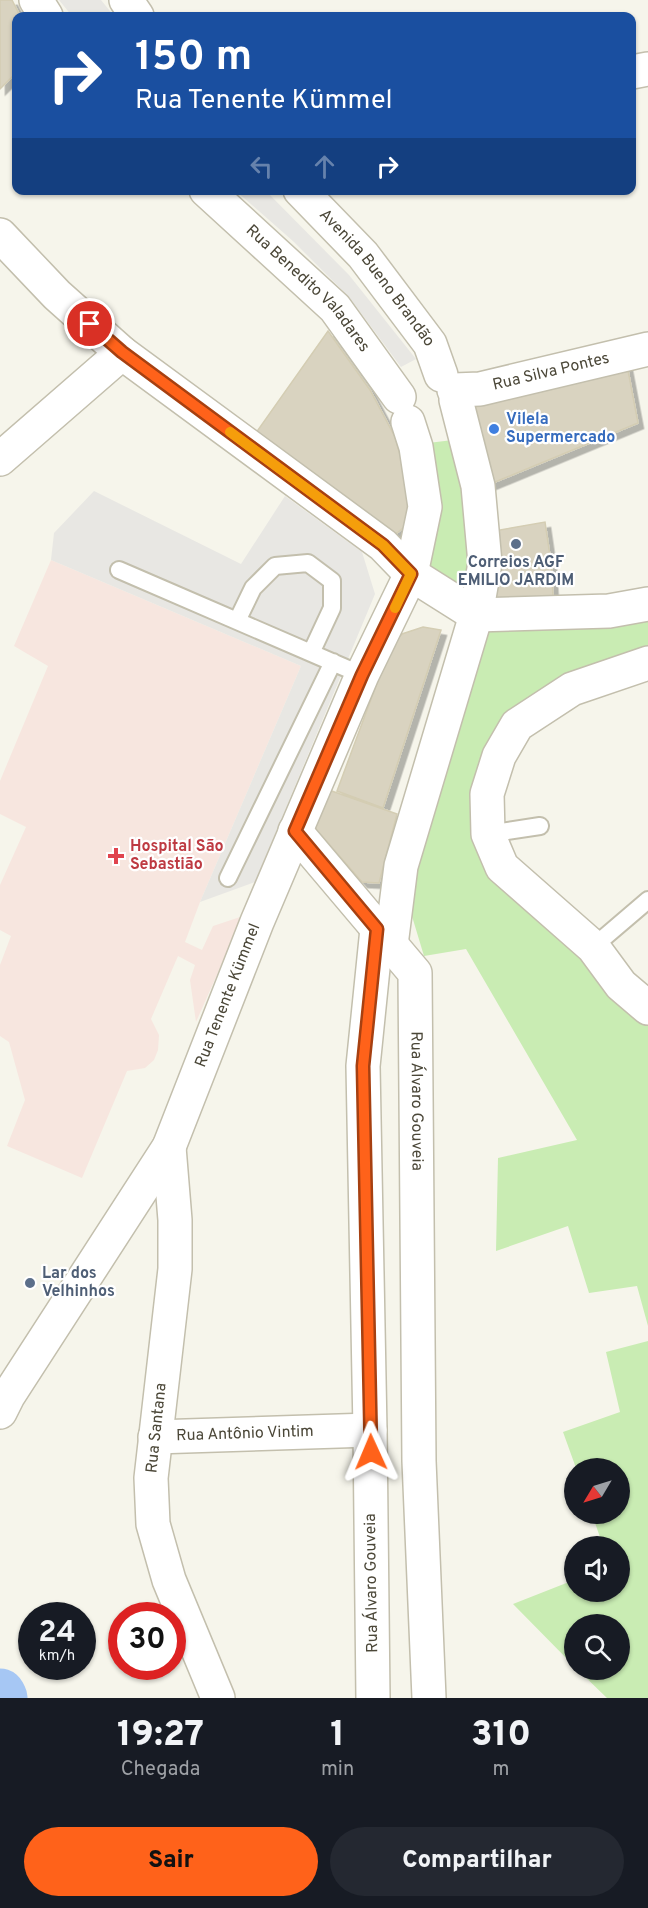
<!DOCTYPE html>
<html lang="pt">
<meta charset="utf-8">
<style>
body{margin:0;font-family:Overpass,sans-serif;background:#242831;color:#f1f3f6;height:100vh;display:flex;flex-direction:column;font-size:22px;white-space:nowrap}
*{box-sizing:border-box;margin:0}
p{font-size:20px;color:#9ea1a6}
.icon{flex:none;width:33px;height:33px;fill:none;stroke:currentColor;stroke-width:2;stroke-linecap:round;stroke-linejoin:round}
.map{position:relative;height:1698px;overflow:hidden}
.panel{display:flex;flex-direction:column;background:#171b24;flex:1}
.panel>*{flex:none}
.hud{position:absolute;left:12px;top:12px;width:624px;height:183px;border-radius:12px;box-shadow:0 2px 4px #0004;background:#1a4fa0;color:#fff;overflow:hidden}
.needle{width:39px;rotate:232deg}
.controls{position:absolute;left:564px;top:1458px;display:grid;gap:12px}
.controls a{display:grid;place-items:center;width:66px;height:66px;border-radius:50%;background:#171b24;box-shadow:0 2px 4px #0004;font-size:30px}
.speed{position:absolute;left:18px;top:1602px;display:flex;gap:12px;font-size:30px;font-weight:700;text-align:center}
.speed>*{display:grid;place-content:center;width:78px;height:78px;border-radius:50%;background:#171b24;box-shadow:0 2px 4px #0004;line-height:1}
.speed small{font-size:15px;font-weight:400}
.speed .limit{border:9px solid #d22;background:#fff;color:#111}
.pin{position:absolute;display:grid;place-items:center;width:51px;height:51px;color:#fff;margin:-26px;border:3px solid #fff;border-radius:50%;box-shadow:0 2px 6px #0007}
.me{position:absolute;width:66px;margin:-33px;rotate:359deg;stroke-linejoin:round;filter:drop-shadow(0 0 4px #0008)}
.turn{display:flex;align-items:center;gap:21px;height:126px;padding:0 24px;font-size:27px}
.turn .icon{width:78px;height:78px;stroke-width:2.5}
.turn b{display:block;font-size:42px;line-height:51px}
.lanes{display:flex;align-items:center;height:57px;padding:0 24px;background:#0003;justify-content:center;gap:30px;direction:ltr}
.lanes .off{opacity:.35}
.eta{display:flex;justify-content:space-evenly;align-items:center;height:102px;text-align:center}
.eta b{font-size:36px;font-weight:800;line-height:42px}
.button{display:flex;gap:12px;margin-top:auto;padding:12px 24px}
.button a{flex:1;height:69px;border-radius:36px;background:#ff621a;color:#111;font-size:24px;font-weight:800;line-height:69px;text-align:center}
.button a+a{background:#242831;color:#f1f3f6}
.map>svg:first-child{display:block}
.medical{fill:#f7e6df}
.green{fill:#c9ecb3}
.parking{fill:#e8e7e3}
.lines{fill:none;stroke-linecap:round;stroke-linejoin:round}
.river{stroke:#a6c7f4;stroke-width:51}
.building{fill:#d9d3c0;stroke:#d4cdb3;stroke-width:1.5;filter:url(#shadow)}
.service-casing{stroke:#c3bfad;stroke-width:20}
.minor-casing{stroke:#c3bfad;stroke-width:36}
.tertiary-casing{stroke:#c3bfad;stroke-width:36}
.service{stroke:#fff;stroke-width:16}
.minor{stroke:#fff;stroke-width:33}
.tertiary{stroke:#fff;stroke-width:33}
.route-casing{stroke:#a64011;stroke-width:15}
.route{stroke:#ff621a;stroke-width:10}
.slow{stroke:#f59e0b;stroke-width:10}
.shop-dot{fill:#3f7fe0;stroke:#fff;stroke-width:2}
.service-dot{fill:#5c6f8a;stroke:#fff;stroke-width:2}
.health-dot{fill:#e0444e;stroke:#fff;stroke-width:2}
.labels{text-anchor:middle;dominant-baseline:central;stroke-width:4.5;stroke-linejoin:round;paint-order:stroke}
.street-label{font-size:16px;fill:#4b4738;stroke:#fff}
.shop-label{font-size:16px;font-weight:bold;fill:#366cbe;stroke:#fff;text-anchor:start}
.service-label{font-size:16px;font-weight:bold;fill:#4e5e75;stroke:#fff}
.health-label{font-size:16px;font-weight:bold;fill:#be3a42;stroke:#fff;text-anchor:start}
</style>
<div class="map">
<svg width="648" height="1698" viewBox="0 0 648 1698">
<defs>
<filter id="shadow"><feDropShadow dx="5.5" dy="5.5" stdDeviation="0" flood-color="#0004"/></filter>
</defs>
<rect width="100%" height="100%" fill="#f6f5eb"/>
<path class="medical" d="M51 560 301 666 200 902 185 942 202 950 213 926 243 916 196 1022 190 980 195 965 178 956 151 1019 159 1035 158 1050 154 1060 145 1068 127 1071 82 1178 7 1146 25 1100 9 1042 0 1036V965L11 936 0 930V885L26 827 0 814V781L48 666 14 646Z"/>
<path class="green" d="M461 439 473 606 425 571 420 444Z
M648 616V661L513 721 480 832 648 1020V1326L637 1286 589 1293 568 1226 496 1251 498 1158 577 1140 466 949 424 956 408 903 480 624Z
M648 1341V1698H607L578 1670H620V1624H574V1666L513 1604 574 1580V1592H620V1546H603L592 1514H620V1468H576L563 1432 620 1412 606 1352Z"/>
<path class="parking" d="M59 0H101L114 16H72Z
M236 191H266L349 275 416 359 401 367 349 297 294 242Z
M94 491 241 564 285 496 362 552 375 594 255 882 200 902 301 666 51 560 54 533Z"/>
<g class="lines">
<path class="river" d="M0 1694 2 1698"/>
</g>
<path class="building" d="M0 0H12L20 16H16V73L0 89Z
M328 331 370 390 395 437 409 486V523L397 533 383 530 253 437Z
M626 360 638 423 483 487 464 402Z
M545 522 551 563 493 569 488 532Z
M551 563 554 611 482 609 493 569Z
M423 627 441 630 383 808 337 791 390 648 402 634Z
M326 789 397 814 379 883 362 882 309 821Z"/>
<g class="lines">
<defs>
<path id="service" d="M119 570 362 675
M237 621 253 588 275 566 308 563 332 581V608L311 653
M488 834 540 826
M228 878 333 662
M593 947 648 900"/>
<g id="minor">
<path d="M632 72 648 69"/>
<path d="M0 235 57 295 122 353 383 545 411 574"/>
<path id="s1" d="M454 390 480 389 648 349"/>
<path d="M0 459 122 353"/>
<path d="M648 663 572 689 517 725 499 756 487 794 488 834 502 867 593 947 621 985 648 1008"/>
<path id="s2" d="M295 831 415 973 419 1461 429 1698"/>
<path d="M391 945 401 866 476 615"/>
<path d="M169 1147 175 1220V1269L151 1478 153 1524 169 1580 218 1698"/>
<path id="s3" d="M155 1437 370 1430"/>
<path d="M373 1698 370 1430 363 1066 377 929"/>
</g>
<g id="tertiary">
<path d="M36 0 46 16"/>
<path d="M126 0 137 16"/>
<path id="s4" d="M206 190 335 308 399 397"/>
<path id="s5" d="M300 190 363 255 430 344 441 375"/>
<path d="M456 400 478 486 485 563 476 615"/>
<path d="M411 574 476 615"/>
<path d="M476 615 609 611 648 604"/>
<path id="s6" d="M0 1412 8 1396 169 1147 257 922 362 675 411 574 425 507 416 447 408 422"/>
</g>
</defs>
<use href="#service" class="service-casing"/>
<use href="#minor" class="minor-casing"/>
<use href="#tertiary" class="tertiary-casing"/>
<use href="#service" class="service"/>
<use href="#minor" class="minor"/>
<use href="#tertiary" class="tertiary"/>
</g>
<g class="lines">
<defs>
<path id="route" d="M90 324 122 352 383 545 411 574 362 675 295 831 377 929 363 1066 371 1452"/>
</defs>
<use href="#route" class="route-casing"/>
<use href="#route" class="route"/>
<path class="slow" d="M230 432 383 545 411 574 395 608"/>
</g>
<circle class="shop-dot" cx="494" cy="429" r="6"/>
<g class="service-dot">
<circle cx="516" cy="544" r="6"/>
<circle cx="30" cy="1283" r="6"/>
</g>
<path class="health-dot" d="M113 847h6v6h6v6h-6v6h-6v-6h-6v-6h6z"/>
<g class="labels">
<g class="street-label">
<text stroke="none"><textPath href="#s5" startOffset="117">Avenida Bueno Brandão</textPath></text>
<text stroke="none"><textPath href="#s4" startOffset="142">Rua Benedito Valadares</textPath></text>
<text stroke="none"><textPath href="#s1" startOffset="99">Rua Silva Pontes</textPath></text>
<text stroke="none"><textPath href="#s6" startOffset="477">Rua Tenente Kümmel</textPath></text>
<text stroke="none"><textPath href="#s2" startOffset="314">Rua Álvaro Gouveia</textPath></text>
<text transform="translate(157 1428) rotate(-84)">Rua Santana</text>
<text stroke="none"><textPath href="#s3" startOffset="90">Rua Antônio Vintim</textPath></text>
<text transform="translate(372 1583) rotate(-91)">Rua Álvaro Gouveia</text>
</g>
<g class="shop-label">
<text x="506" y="420">Vilela<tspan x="506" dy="18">Supermercado</tspan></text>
</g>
<g class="service-label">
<text x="516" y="563">Correios AGF<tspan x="516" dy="18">EMILIO JARDIM</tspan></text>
<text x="42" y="1274" text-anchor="start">Lar dos<tspan x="42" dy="18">Velhinhos</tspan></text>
</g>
<g class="health-label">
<text x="130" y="847">Hospital São<tspan x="130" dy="18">Sebastião</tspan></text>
</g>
</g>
</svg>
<div class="controls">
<a><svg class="needle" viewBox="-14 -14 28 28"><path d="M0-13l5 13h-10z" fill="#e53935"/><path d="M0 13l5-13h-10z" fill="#9ea1a6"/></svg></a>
<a><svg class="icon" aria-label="sound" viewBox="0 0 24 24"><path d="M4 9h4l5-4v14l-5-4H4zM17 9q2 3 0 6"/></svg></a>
<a><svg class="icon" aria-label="search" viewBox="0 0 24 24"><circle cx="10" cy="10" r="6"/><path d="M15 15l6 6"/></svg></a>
</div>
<div class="speed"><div>24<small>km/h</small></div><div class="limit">30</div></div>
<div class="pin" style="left:90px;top:324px;background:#d93025"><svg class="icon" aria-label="arrive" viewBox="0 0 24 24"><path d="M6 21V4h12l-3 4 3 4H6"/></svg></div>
<svg class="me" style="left:371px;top:1452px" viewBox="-20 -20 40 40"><path d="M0-17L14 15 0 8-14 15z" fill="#ff621a" stroke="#fff" stroke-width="4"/></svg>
<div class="hud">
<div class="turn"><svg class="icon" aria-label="right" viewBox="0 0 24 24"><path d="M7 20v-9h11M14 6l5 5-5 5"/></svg><div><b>150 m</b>Rua Tenente Kümmel</div></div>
<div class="lanes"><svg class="icon off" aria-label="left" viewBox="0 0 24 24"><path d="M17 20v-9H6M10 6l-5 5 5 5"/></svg><svg class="icon off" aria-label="ahead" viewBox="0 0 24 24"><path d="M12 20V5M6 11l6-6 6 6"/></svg><svg class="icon" aria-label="right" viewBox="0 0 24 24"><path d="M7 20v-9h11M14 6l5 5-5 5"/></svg></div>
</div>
</div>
<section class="panel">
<div class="eta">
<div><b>19:27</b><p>Chegada</p></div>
<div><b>1</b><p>min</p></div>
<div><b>310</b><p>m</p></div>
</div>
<div class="button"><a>Sair</a><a>Compartilhar</a></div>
</section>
